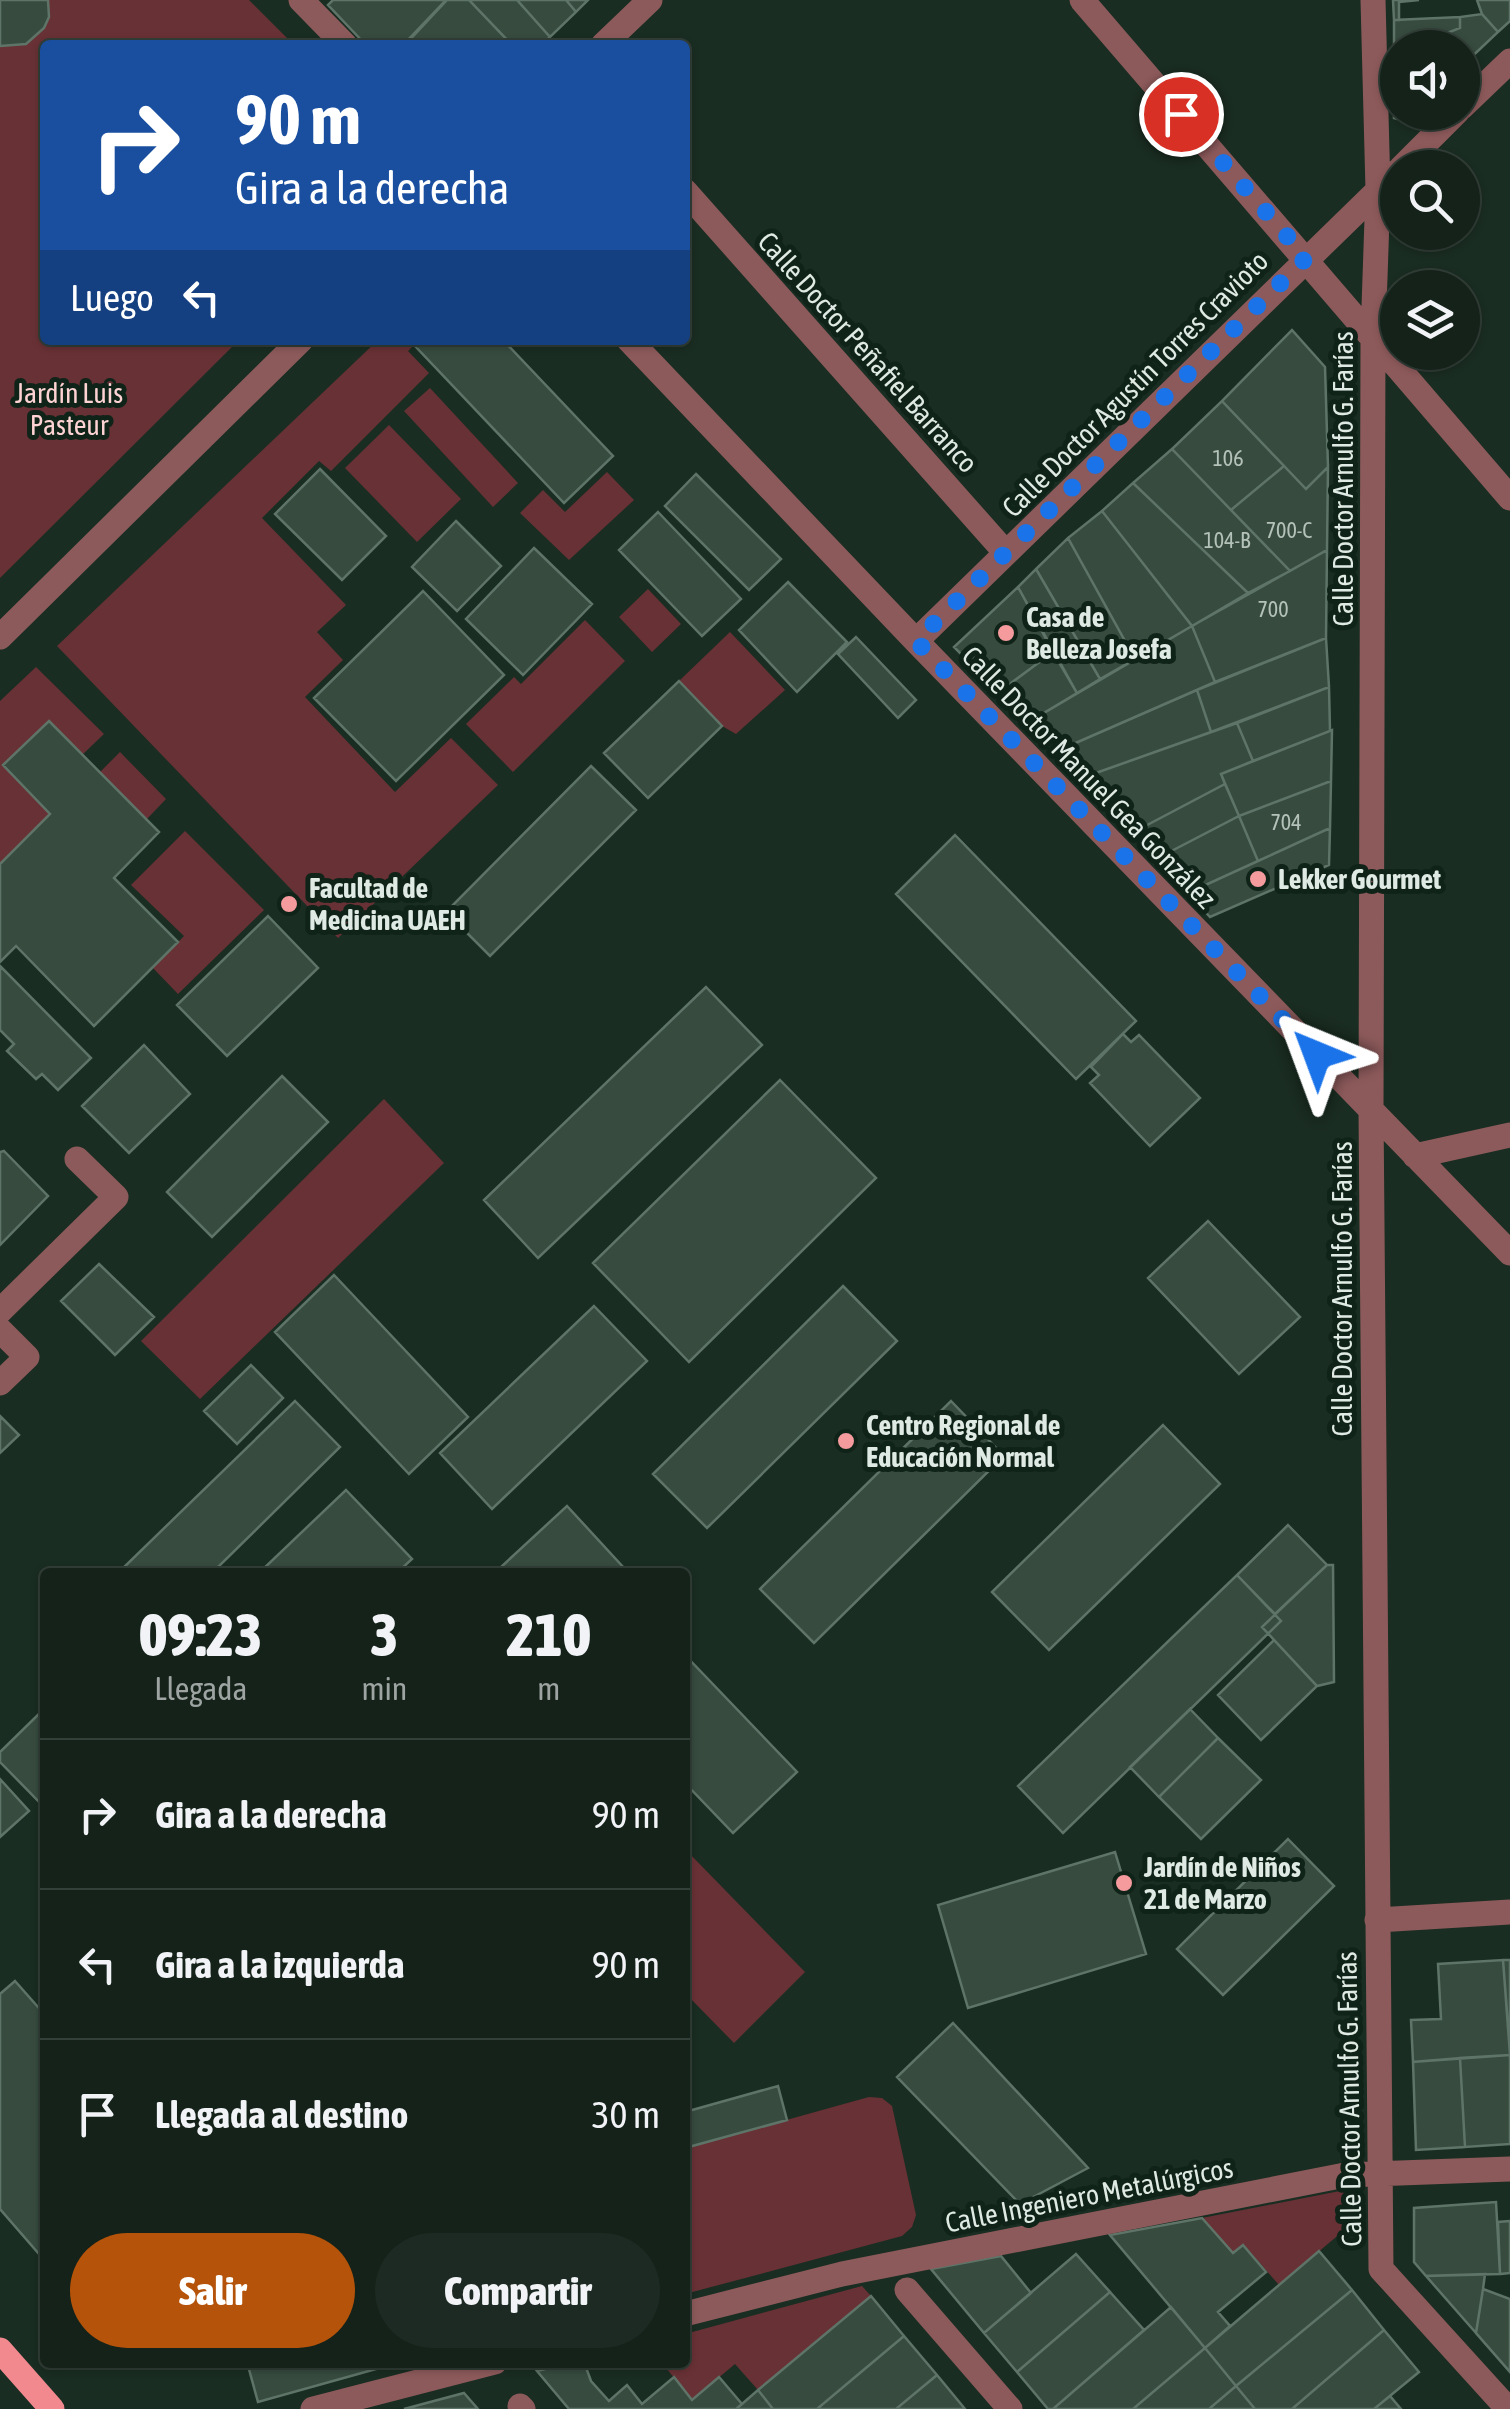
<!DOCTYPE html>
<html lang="es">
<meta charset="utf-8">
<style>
body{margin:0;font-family:"Asap Condensed",sans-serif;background:#1d2a23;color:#f1f3f6;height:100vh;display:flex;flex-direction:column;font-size:38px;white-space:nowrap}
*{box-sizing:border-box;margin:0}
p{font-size:32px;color:#9da4a2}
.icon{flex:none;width:55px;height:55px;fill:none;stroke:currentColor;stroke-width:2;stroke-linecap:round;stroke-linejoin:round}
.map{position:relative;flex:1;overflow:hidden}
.sheet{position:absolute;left:40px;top:1568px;width:650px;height:800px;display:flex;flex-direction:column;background:#14221a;border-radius:10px;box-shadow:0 2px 8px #0004,0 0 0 2px #333f39}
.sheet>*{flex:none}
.guide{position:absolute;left:40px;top:40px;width:650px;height:305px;border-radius:10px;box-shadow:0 2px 8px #0004,0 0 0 2px #333f39;background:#1a4fa0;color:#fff;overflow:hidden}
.tools{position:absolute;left:1380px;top:30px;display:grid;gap:20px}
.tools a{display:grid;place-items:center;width:100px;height:100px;border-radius:50%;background:#14221a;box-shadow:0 2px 8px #0004,0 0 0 2px #333f39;font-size:50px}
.pin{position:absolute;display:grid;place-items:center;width:85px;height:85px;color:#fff;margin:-42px;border:5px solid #fff;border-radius:50%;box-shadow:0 2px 10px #0007}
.me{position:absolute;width:110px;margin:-55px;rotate:316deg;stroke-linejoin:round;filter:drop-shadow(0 0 8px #0008)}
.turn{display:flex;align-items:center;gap:35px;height:210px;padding:0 30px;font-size:45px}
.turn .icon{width:130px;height:130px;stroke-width:2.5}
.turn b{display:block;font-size:70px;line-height:85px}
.then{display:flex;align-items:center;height:95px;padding:0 30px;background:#0003;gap:20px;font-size:38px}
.eta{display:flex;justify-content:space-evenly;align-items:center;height:170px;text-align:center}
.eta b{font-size:60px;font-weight:800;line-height:70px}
.action{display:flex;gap:20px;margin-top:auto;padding:20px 30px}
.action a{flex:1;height:115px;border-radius:60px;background:#b45309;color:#fff;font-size:40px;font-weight:800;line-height:115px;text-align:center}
.action a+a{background:#1d2a23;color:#f1f3f6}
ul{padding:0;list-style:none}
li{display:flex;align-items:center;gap:30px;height:150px;padding:0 30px;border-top:2px solid #333f39}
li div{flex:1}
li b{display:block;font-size:38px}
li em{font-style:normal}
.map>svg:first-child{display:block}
.green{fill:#683135}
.building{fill:#374b3f;stroke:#5f7468;stroke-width:2.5}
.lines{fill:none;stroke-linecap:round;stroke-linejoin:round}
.minor{stroke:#8d5a5b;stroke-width:25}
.major{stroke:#f1898e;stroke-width:25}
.route{stroke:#1a73e8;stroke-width:18;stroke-dasharray:0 32.4}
.poi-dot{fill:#f59b9e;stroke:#102319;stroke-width:4}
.labels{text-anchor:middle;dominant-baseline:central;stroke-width:10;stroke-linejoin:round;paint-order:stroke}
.number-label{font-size:22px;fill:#b4c2ba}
.street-label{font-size:28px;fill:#deeae3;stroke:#102319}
.park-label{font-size:28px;fill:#fed3d3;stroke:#102319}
.poi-label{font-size:28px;font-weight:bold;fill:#deeae3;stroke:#102319;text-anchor:start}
</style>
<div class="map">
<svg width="1510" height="2409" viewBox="0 0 1510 2409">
<rect width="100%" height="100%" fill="#1a2d22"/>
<path class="green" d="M0 0H249L294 45H45V340H239L0 578Z
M378 340H419L408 351 429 373 331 471 319 461 262 518 346 605 317 632 343 660 305 697 395 792 451 738 498 785 338 938 57 646Z
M430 388 518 483 493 507 404 411Z
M389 425 461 499 417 542 345 468Z
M607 472 634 500 569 560 520 513 543 490 565 512Z
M648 589 681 624 652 652 619 617Z
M585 620 625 661 513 772 466 724 514 677 521 684Z
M730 632 785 690 736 734 722 726 679 681Z
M36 667 104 734 82 755 48 721 4 765 50 814 0 864V701Z
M120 752 166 799 147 819 100 772Z
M185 831 264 910 178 994 153 968 184 936 131 885Z
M384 1099 444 1163 200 1399 141 1341Z
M685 1849 805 1972 734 2043 685 1993Z
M869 2097 882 2098 892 2106 916 2215 912 2227 902 2236 685 2294V2148Z
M1345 2190 1347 2207 1338 2215 1348 2227 1279 2285 1244 2245 1233 2253 1202 2218Z
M862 2286 871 2296 758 2390 735 2364 692 2400 662 2363 685 2362V2334Z"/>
<path class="building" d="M0 0H48L49 17 44 28 26 44 0 46Z
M333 0H446L403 45H366L328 5Z
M447 0H469L512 45H405Z
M469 0H517L550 37 542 45H512Z
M517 0H566L576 12 550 37Z
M566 0H588L576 12Z
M1393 0H1419L1399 2V20H1394Z
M1477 0H1510V21L1498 32 1482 14Z
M1482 14 1498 32 1462 66V48H1409L1460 28V17Z
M1460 17V28L1409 48H1398L1394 53V20Z
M1398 52V112H1415L1405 121 1394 118V53Z
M1292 330 1325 367 1328 467 1306 489 1222 401Z
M423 340H503L613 456 564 503 416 347Z
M1222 401 1284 466 1231 510 1172 449Z
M1172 449 1290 571 1248 593 1133 483Z
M1284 466 1306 489 1328 467 1327 550 1290 571 1231 510Z
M320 469 386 536 342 580 275 514Z
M696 474 781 559 749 590 665 506Z
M1133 483 1248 593 1192 626 1102 511Z
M1102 511 1192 626 1135 659 1068 538Z
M658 512 741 599 702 636 619 550Z
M456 521 501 566 457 611 412 567Z
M1068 538 1135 659 1100 679 1036 569Z
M534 548 592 604 523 675 466 619Z
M1327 550 1326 638 1215 682 1192 626Z
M1036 569 1100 679 1077 693 1018 587Z
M788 582 847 642 797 692 739 630Z
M1018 587 1053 652 999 692 954 647Z
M423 591 504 675 396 781 314 698Z
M1192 626 1215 682 1055 752 1027 723Z
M856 637 916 700 898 718 838 654Z
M1326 638 1329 687 1211 732 1197 690Z
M1053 652 1077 693 1027 723 999 692Z
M679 681 722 726 648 798 604 753Z
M1329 687 1330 731 1253 761 1237 723Z
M1197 690 1211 732 1079 779 1055 752Z
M49 721 159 832 114 878 178 942 94 1026 16 946 0 962V864L50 814 3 765Z
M1237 723 1253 761 1221 774 1225 784 1132 833 1079 779Z
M1332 730 1331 781 1239 816 1221 774Z
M591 766 636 810 490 956 446 912Z
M1331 781 1330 828 1258 861 1239 816Z
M1225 784 1239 816 1156 859 1132 833Z
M1239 816 1258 861 1188 893 1156 859Z
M1330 828 1329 865 1210 917 1188 893Z
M955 835 1136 1021 1076 1079 896 894Z
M268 916 318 968 227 1056 177 1005Z
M0 966 91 1058 58 1090 42 1074 36 1079 7 1051 14 1044 0 1030Z
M706 987 762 1045 538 1258 484 1200Z
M1123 1034 1131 1042 1139 1035 1200 1098 1150 1146 1090 1083 1099 1075 1091 1067Z
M144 1045 190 1094 129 1153 82 1106Z
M282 1076 328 1122 212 1237 167 1192Z
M780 1080 876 1178 689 1362 593 1263Z
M4 1151 48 1196 0 1245V1152Z
M1208 1221 1300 1317 1239 1374 1148 1278Z
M99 1264 154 1317 115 1355 61 1301Z
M334 1275 468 1417 409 1474 275 1332Z
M843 1286 897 1341 707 1528 653 1474Z
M594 1306 647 1361 492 1509 440 1453Z
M251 1365 283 1398 237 1444 204 1411Z
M295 1401 340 1447 213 1572H119Z
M951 1401 1004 1456 814 1643 760 1589Z
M0 1416 19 1435 0 1453Z
M1163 1425 1220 1484 1049 1650 992 1592Z
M346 1490 412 1559 398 1572H260Z
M567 1506 625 1569 621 1572H506L501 1567Z
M1288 1525 1327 1565 1275 1614 1237 1575Z
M1327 1565H1333L1334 1682 1317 1686 1262 1627Z
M1237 1575 1281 1621 1063 1833 1018 1786Z
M1274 1640 1317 1686 1261 1740 1218 1695Z
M685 1655 797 1772 733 1833 685 1783Z
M45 1708V1808L0 1762V1752Z
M1190 1709 1218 1738 1159 1797 1130 1767Z
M1218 1738 1261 1780 1201 1839 1159 1797Z
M0 1779 29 1811 0 1837Z
M1288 1839 1334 1886 1223 1995 1177 1949Z
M1115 1852 1146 1954 968 2008 938 1905Z
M1503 1960 1510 2055 1413 2062 1411 2020 1441 2019 1438 1964Z
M1503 1960H1510V2050Z
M15 1981 45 2015V2261L0 2209V1994Z
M953 2023 1088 2168 1020 2204 897 2077Z
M1510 2055V2144L1465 2147 1460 2058Z
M1460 2058 1465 2147 1416 2150 1413 2062Z
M778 2086 787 2120 685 2148V2112Z
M1496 2202 1500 2274 1426 2276 1414 2262V2208Z
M1202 2218 1233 2253 1243 2245 1266 2272 1218 2312 1230 2326 1205 2348 1110 2235Z
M1510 2221V2273L1500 2274 1498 2222Z
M1319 2251 1352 2290 1236 2386 1205 2348Z
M1076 2254 1110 2292 1017 2372 984 2333Z
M1001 2256 1031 2293 984 2333 931 2269Z
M1485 2274 1483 2289 1476 2333 1426 2276Z
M1483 2289 1510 2299V2372L1476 2333Z
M1352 2290 1384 2330 1292 2409H1255L1236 2386Z
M1110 2292 1144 2330 1053 2409H1048L1017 2372Z
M871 2296 904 2336 817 2409H773L758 2390Z
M1171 2307 1205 2348 1133 2409H1053Z
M1384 2330 1419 2372 1374 2409H1292Z
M904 2336 937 2375 896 2409H817Z
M1205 2348 1236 2386 1209 2409H1133Z
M247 2362H401L258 2402Z
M574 2362H584L591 2381 609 2401 627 2385 642 2404 674 2377 692 2400 719 2377 742 2404 736 2409H569L537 2371Z
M937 2375 965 2409H896Z
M1236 2386 1255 2409H1209Z
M758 2390 773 2409H736L742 2404Z
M464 2393 478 2409H404Z
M1390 2396 1401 2409H1374Z"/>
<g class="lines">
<path class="minor" d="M301 0 345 45
M1082 0 1510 498
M1373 0 1378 190 1373 336 1371 1110 1381 2269 1508 2409
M603 45 650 0
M1462 107 1510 61
M1401 168 1457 112
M685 191 1006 553
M629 340 916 641 1510 1253
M0 637 301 340
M916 641 1398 171
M1415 1156 1510 1135
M0 1311 116 1197 77 1159
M0 1330 27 1357 0 1383
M1377 1920 1510 1912
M907 2290 1010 2409
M685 2314 842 2274 1345 2175 1510 2169
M520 2406 523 2409
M313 2409 495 2362"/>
<path class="major" d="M0 2350 52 2409"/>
</g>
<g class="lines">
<path class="route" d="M1181 114 1306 258 916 641 1317 1055"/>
</g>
<g class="poi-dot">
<circle cx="1006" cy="633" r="10"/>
<circle cx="1258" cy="879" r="10"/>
<circle cx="289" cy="904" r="10"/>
<circle cx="846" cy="1441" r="10"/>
<circle cx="1124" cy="1883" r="10"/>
</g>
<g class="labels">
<g class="number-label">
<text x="1228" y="458">106</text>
<text x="1289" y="530">700-C</text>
<text x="1227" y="540">104-B</text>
<text x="1273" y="609">700</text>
<text x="1286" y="822">704</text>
</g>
<g class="street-label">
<text transform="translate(868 352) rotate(48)">Calle Doctor Peñafiel Barranco</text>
<text transform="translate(1135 384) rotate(-45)">Calle Doctor Agustín Torres Cravioto</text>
<text transform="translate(1343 479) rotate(-90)">Calle Doctor Arnulfo G. Farías</text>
<text transform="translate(1089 777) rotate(46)">Calle Doctor Manuel Gea González</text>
<text transform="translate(1342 1289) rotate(-90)">Calle Doctor Arnulfo G. Farías</text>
<text transform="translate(1349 2099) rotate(-91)">Calle Doctor Arnulfo G. Farías</text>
<text transform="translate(1089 2195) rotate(-11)">Calle Ingeniero Metalúrgicos</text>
</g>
<g class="park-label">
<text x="69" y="393">Jardín Luis<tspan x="69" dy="32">Pasteur</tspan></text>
</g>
<g class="poi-label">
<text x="1026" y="617">Casa de<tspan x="1026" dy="32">Belleza Josefa</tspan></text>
<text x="1278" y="879">Lekker Gourmet</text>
<text x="309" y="888">Facultad de<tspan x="309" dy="32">Medicina UAEH</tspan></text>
<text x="866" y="1425">Centro Regional de<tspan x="866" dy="32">Educación Normal</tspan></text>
<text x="1144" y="1867">Jardín de Niños<tspan x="1144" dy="32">21 de Marzo</tspan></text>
</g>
</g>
</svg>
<div class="tools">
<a><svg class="icon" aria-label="sound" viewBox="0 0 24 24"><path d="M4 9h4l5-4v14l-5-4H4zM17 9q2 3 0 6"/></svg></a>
<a><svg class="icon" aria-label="search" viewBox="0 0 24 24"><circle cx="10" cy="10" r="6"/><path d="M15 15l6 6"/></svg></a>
<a><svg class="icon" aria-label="layers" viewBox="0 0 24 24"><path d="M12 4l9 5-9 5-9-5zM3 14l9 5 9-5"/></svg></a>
</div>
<div class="pin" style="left:1181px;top:114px;background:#d93025"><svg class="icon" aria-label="arrive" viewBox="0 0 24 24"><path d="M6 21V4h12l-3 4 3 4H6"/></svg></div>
<svg class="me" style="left:1317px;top:1055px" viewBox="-20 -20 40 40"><path d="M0-17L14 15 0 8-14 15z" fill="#1a73e8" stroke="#fff" stroke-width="4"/></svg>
<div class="guide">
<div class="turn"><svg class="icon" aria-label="right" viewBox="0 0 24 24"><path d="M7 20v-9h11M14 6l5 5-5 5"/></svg><div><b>90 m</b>Gira a la derecha</div></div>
<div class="then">Luego<svg class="icon" aria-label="left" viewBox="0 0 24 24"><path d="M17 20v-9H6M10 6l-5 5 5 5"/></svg></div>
</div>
<section class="sheet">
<div class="eta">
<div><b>09:23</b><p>Llegada</p></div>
<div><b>3</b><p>min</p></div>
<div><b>210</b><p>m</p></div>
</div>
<ul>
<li><svg class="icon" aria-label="right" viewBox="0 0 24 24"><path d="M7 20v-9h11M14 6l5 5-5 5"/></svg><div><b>Gira a la derecha</b></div><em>90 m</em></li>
<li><svg class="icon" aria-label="left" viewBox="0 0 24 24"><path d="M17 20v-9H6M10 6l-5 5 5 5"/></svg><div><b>Gira a la izquierda</b></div><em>90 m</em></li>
<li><svg class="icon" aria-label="arrive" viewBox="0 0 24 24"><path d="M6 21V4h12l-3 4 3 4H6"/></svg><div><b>Llegada al destino</b></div><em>30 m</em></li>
</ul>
<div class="action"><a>Salir</a><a>Compartir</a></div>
</section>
</div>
